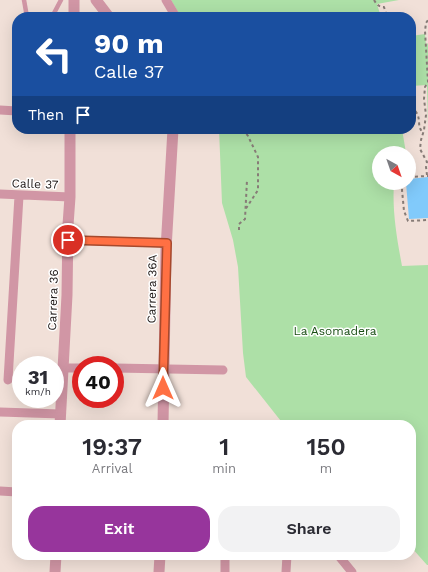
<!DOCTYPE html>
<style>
body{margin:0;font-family:"Work Sans",sans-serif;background:#f2f2f3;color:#2b2b33;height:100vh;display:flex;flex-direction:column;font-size:15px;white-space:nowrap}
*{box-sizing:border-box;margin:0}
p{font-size:13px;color:#7c7c81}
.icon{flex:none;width:22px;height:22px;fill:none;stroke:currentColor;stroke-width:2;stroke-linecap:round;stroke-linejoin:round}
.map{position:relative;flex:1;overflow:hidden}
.panel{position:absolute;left:12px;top:420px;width:404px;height:140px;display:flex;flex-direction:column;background:#fff;border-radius:16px;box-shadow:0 4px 16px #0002}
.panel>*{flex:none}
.hud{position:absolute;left:12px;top:12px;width:404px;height:122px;border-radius:16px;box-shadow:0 4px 16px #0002;background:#1a4fa0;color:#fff;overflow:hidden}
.needle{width:26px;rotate:140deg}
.buttons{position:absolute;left:372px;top:146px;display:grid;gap:8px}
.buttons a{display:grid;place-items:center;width:44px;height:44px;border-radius:50%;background:#fff;box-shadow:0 4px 16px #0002;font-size:20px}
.speed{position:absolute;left:12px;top:356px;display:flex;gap:8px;font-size:20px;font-weight:700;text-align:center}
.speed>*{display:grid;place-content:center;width:52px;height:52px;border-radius:50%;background:#fff;box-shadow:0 4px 16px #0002;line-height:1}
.speed small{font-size:10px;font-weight:400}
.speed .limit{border:6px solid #d22;background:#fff;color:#111}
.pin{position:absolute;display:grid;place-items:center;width:34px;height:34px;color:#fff;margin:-17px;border:2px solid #fff;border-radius:50%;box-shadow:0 1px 4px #0007}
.me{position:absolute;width:44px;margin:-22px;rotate:0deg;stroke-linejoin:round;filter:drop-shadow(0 0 3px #0008)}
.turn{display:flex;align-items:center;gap:14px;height:84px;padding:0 16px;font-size:18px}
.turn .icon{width:52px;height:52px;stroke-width:2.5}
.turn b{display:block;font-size:28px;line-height:34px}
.then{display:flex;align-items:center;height:38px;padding:0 16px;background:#0003;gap:8px;font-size:15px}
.eta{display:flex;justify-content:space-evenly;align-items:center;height:68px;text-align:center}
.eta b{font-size:24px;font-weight:600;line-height:28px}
.cta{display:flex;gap:8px;margin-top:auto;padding:8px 16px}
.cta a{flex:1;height:46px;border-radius:16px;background:#97359c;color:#fff;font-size:16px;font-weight:600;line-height:46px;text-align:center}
.cta a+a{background:#f2f2f3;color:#2b2b33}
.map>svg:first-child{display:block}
.green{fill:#ade0a7}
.water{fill:#81cafb}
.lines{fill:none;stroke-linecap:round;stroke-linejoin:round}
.path{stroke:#877c77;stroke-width:2;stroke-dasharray:3 3;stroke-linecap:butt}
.service{stroke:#d196a5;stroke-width:4.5}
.minor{stroke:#d196a5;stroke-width:9}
.tertiary{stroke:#d196a5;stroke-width:11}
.route-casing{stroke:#a6492c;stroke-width:10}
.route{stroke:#ff7043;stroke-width:7}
.labels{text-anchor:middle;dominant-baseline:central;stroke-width:3;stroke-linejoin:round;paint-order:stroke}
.street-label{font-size:12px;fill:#1d1715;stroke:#fff}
.park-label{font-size:12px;fill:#184d13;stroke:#fff}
</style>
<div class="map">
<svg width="428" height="572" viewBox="0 0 428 572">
<rect width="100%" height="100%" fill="#f1e0d8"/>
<path class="green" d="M171 0H374L375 1V0H399L377 4 381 17H257L255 13 235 14 229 17H181Z
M425 34 426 45 428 43V126L427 85 411 86V36Z
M219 129H402L406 153H379V183H394C392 211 397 239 402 266L428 265V565H427L411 547V425H284L246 377 243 353 238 267 233 240 222 203Z"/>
<path class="water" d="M428 177V218L409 219 406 183H409V179Z"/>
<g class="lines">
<path class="path" d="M374 0C377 5 379 7 384 7L387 17
M411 107C424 117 415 124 423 133
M243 129 248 136 258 157V190L245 210
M427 175 426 167 427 162 420 149 421 140 424 130 426 115 424 99 425 87 428 82 425 31 426 23 428 20
M409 177 428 176
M403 183 402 190 404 211 408 221 428 220
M239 230V224L245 219 247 180"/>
<path class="service" d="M24 0 27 17
M52 17 61 0"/>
<path class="minor" d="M166 0 176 17
M0 110 17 111
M0 194 70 197
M68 240 167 243
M63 368H81
M115 368 223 370
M8 380 19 196
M0 412 61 414
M0 491 17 492
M338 555 352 572
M225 572V555
M286 572 287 555"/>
<path class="tertiary" d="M96 0 109 17
M74 17V0
M60 425 67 295 68 225 70 197V129
M163 425 166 249 173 129
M55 572 56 555
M159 572 160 555"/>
</g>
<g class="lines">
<defs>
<path id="route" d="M68 240 167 243 163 388"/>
</defs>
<use href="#route" class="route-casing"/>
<use href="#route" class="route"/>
</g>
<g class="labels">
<g class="street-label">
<text transform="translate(35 184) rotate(2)">Calle 37</text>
<text transform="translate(152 289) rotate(-89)">Carrera 36A</text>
<text transform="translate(53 300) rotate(-88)">Carrera 36</text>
</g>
<g class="park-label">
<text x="335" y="331">La Asomadera</text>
</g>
</g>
</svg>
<div class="buttons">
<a><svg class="needle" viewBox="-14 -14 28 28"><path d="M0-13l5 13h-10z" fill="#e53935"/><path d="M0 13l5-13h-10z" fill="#7c7c81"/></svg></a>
</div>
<div class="speed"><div>31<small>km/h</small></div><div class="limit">40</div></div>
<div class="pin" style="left:68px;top:240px;background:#d93025"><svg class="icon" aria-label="arrive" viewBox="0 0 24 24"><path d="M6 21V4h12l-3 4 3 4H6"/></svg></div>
<svg class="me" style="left:163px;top:388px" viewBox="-20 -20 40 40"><path d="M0-17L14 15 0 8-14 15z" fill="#ff7043" stroke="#fff" stroke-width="4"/></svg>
<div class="hud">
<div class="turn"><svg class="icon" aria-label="left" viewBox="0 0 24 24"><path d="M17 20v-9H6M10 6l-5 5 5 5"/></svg><div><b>90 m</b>Calle 37</div></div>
<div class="then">Then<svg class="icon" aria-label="arrive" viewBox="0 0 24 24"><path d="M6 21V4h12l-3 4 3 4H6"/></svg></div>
</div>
<section class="panel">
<div class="eta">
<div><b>19:37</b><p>Arrival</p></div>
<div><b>1</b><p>min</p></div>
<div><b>150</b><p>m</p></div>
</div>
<div class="cta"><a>Exit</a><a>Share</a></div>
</section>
</div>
